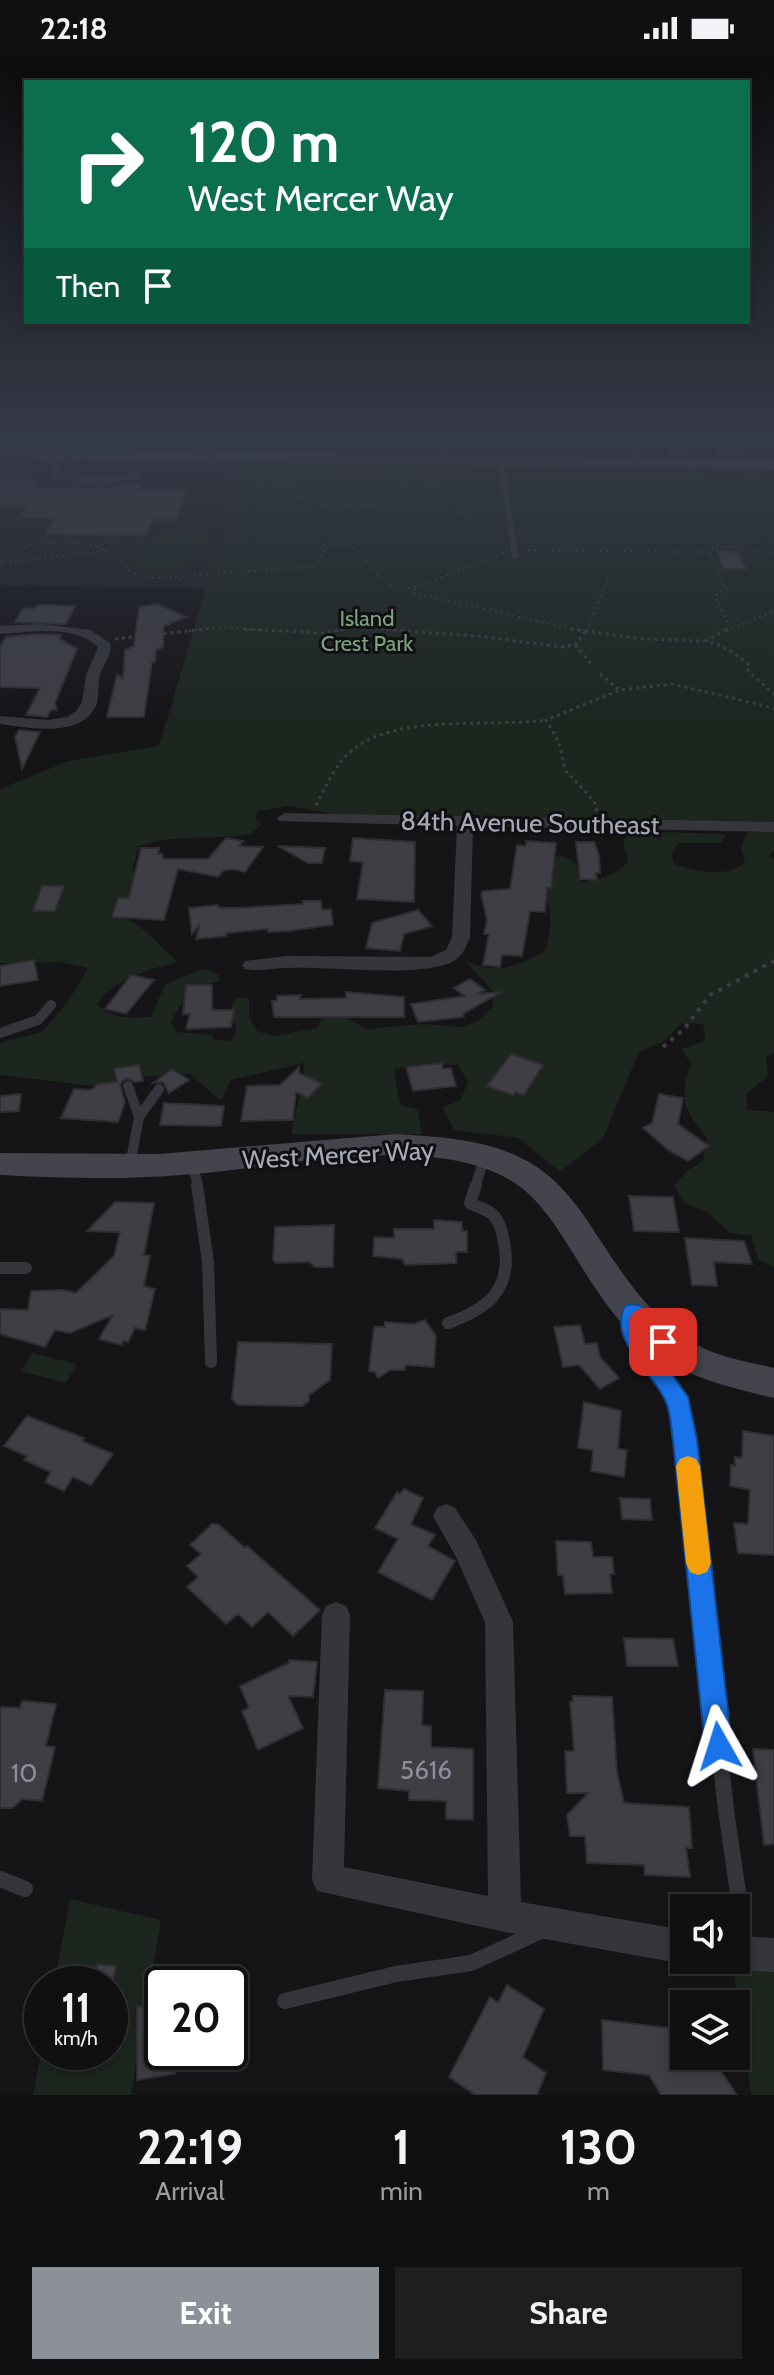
<!DOCTYPE html>
<style>
body{margin:0;font-family:Cabin,sans-serif;background:#1e1d1f;color:#f1f3f6;height:100vh;display:flex;flex-direction:column;font-size:30px;white-space:nowrap}
*{box-sizing:border-box;margin:0}
p{font-size:26px;color:#9c9c9f}
.icon{flex:none;width:44px;height:44px;fill:none;stroke:currentColor;stroke-width:2;stroke-linecap:round;stroke-linejoin:round}
.map{position:relative;height:2039px;overflow:hidden}
.sheet{display:flex;flex-direction:column;background:#100f11;flex:1}
.sheet>*{flex:none}
.banner{position:absolute;left:24px;top:24px;width:726px;height:244px;border-radius:0px;box-shadow:0 4px 12px #0003,0 0 0 2px #302f31;background:#0b6e4f;color:#fff;overflow:hidden}
.controls{position:absolute;left:670px;top:1838px;display:grid;gap:16px}
.controls a{display:grid;place-items:center;width:80px;height:80px;border-radius:0px;background:#100f11;box-shadow:0 4px 12px #0003,0 0 0 2px #302f31;font-size:40px}
.speed{position:absolute;left:24px;top:1910px;display:flex;gap:16px;font-size:40px;font-weight:700;text-align:center}
.speed>*{display:grid;place-content:center;width:104px;height:104px;border-radius:50%;background:#100f11;box-shadow:0 4px 12px #0003,0 0 0 2px #302f31;line-height:1}
.speed small{font-size:20px;font-weight:400}
.speed .limit{border:4px solid #111;border-radius:12px;background:#fff;color:#111}
.pin{position:absolute;display:grid;place-items:center;width:68px;height:68px;color:#fff;margin:-34px;border-radius:16px;box-shadow:0 4px 12px #0006}
.me{position:absolute;width:88px;margin:-44px;rotate:354deg;stroke-linejoin:round;filter:drop-shadow(0 0 6px #0008)}
.turn{display:flex;align-items:center;gap:28px;height:168px;padding:0 32px;font-size:36px}
.turn .icon{width:104px;height:104px;stroke-width:2.5}
.turn b{display:block;font-size:56px;line-height:68px}
.then{display:flex;align-items:center;height:76px;padding:0 32px;background:#0003;gap:16px;font-size:30px}
.eta{display:flex;justify-content:space-evenly;align-items:center;height:136px;text-align:center}
.eta b{font-size:48px;font-weight:800;line-height:56px}
.action{display:flex;gap:16px;margin-top:auto;padding:16px 32px}
.action a{flex:1;height:92px;border-radius:0px;background:#8c9099;color:#fff;font-size:32px;font-weight:800;line-height:92px;text-align:center}
.action a+a{background:#1e1d1f;color:#f1f3f6}
.status{display:flex;justify-content:space-between;align-items:center;height:56px;padding:0 40px;background:#100f11;direction:ltr}
.status svg{height:22px;fill:currentColor}
.map>svg:first-child{display:block}
.built{fill:#212024}
.green{fill:#1c251e}
.building{fill:#3e3e44;stroke:#2f2e33;stroke-width:2}
.lines{fill:none;stroke-linecap:round;stroke-linejoin:round}
.path-far2{stroke:#3b3d43;stroke-width:2;stroke-dasharray:2 4;stroke-linecap:butt}
.path-far1{stroke:#3b3d43;stroke-width:3;stroke-dasharray:3 4;stroke-linecap:butt}
.path{stroke:#3b3d43;stroke-width:4;stroke-dasharray:4 6;stroke-linecap:butt}
.lane-far3{stroke:#35363c;stroke-width:6}
.lane-far2{stroke:#35363c;stroke-width:10}
.lane-far1{stroke:#35363c;stroke-width:12}
.lane{stroke:#35363c;stroke-width:16}
.street{fill:#35363c;fill-rule:evenodd}
.secondary{fill:#43444c;fill-rule:evenodd}
.route{fill:#1a73e8;stroke:#114b97;stroke-width:2}
.slow{fill:#f59e0b}
.labels{text-anchor:middle;dominant-baseline:central;stroke-width:6;stroke-linejoin:round;paint-order:stroke}
.far-park-label{font-size:22px;fill:#7aa580;stroke:#100f12}
.street-label{font-size:26px;fill:#a5a9b8;stroke:#100f12}
.near-number-label{font-size:26px;fill:#8b8e9b}
</style>
<div class="status"><b>22:18</b><svg viewBox="0 0 49 12"><path d="M0 12V9h3v3zM5 12V6h3v6zM10 12V3h3v9zM15 12V0h3v12zM26 1h20v11H26zM47 4h2v5h-2z"/></svg></div>
<div class="map">
<svg width="774" height="2039" viewBox="0 0 774 2039">
<rect width="100%" height="100%" fill="#151417"/>
<path class="built" d="M0 400 244 406 206 533 0 529Z"/>
<path class="green" d="M244 406 774 418V766L345 760 289 750 259 755 255 763 261 768 252 778C214 784 175 778 139 790L132 815 150 817 142 838 124 843 117 860C147 869 155 887 178 906 151 913 112 923 97 948 111 963 131 962 151 961L165 928 203 913 218 918 220 925C192 931 183 942 171 967L176 976 212 979 214 984 232 985 237 971 227 959 236 942H249V961L257 975 273 980 318 972 324 954 334 955 367 973 424 968 461 971 478 965 493 950V935L465 905C500 919 514 911 545 895 558 854 547 841 522 810H538L560 799C576 805 581 808 581 826 599 824 614 820 628 806L623 787 628 775 726 778 721 787H679L671 798 674 808C697 815 723 823 745 807L741 792 747 776 774 775V793L770 801 774 803V996L766 1001 768 1020 746 1038 747 1054 774 1056V1211L758 1203 751 1179 730 1177 707 1156 684 1147 674 1130 689 1113 703 1105 707 1082C683 1052 679 1045 691 1007L681 993 705 985 703 968 682 967 663 986 639 996 603 1082 560 1116 518 1082 454 1074 442 1051 460 1045 468 1026 458 1009 425 1008 394 1013 400 1049 417 1053 422 1078H291L304 1020V1007L231 1024 221 1045 190 1018 136 1021 108 1032 0 1019V987L42 976 69 944 88 912 60 906 0 907V733L68 705 159 690Z
M189 470 210 481 194 501 196 508C176 523 152 521 130 510L126 494 103 484 142 483Z
M32 1297 77 1308 66 1327 21 1315Z
M70 1843 161 1864 131 2039H33L42 1992V1996H110V1928H54Z
M733 1909 774 1912V2039H751Z"/>
<path class="building" d="M665 383H682L688 399H670Z
M716 383H738L745 400 717 399Z
M0 424 40 425 36 431 100 432 141 428 139 434H186L176 464H153L146 480 46 478 54 462H19L26 449H0Z
M718 495 739 496 746 513H723Z
M157 548 186 561 164 570 163 591 156 594 155 606H152L144 661H107L117 619 123 622 125 594 134 590 139 551Z
M37 549 75 550 66 568 15 566 23 552 34 553Z
M38 578 61 579 60 583 77 593 55 647 57 654H51L47 661 26 659 40 632 0 631V591L6 581Z
M19 674 40 676 22 713 15 681Z
M226 782 243 785 239 790 263 791 245 816 231 813 223 815 218 821 178 813 164 864 112 861 118 842H129L141 792H159L158 798H162L164 803H208Z
M353 782 415 786 414 846 357 843 363 806 350 805Z
M526 785 556 787 551 832H547L545 856 530 855 522 900 502 899 500 911 483 909 489 878H484L487 864 481 838 483 835 510 833 517 789 526 790Z
M576 786H594L599 799 600 817H596L597 824 580 823Z
M278 790 325 792 322 807H308Z
M42 830H64L55 855H33Z
M303 845H321L322 854 331 853 333 869 288 875 268 876V873L226 877V880L196 883 200 868 192 878 189 852 218 849 219 852H239L303 848Z
M418 854 432 870 404 878 400 895 366 892 372 867Z
M34 904 38 924 0 930V910Z
M131 919 154 924 126 958 105 953Z
M470 923 485 934 477 938 501 936 463 958 464 961 418 966 411 948 465 940 454 932Z
M186 929H212V954H234L231 971 186 973 190 958H183Z
M346 936 404 941V961H274L272 945H277V940L301 939 300 943 346 942Z
M511 998 543 1009 524 1039 515 1036 513 1039 487 1030Z
M442 1007 443 1013 451 1012 456 1030 413 1035 406 1011Z
M139 1009 143 1025 135 1026 126 1022 120 1028 125 1046 118 1066 61 1062 74 1033 91 1034 98 1028 117 1026 114 1013Z
M299 1011V1017L322 1028 308 1042 296 1036 293 1064 241 1065 247 1030 280 1029Z
M172 1013 189 1024 169 1037 163 1026 153 1027Z
M21 1038 19 1055 0 1056V1040Z
M659 1038 683 1042 678 1068 709 1090 688 1105 668 1094 643 1072 652 1067Z
M164 1047 224 1050 221 1070 160 1069Z
M629 1140 673 1141 679 1176 634 1175Z
M115 1146 154 1147 144 1199 150 1200 144 1230 155 1233 145 1274 135 1272 128 1286 123 1285 122 1289 99 1283 113 1259 70 1277 55 1274 45 1291 0 1278V1253L28 1254 31 1235 63 1234 76 1237 114 1200 120 1176 87 1175Z
M434 1164 462 1166V1175H467V1196H456V1207L405 1209 402 1203 373 1200 374 1181 394 1182V1173H434Z
M334 1169 333 1211H315L309 1206 276 1207 273 1204 275 1171Z
M685 1182 744 1185 752 1208 714 1206 717 1230 692 1229Z
M425 1264 436 1280 434 1311 405 1309V1314H390L378 1322 375 1316 369 1315 374 1271H385V1266L414 1268Z
M580 1269 585 1288 597 1287 600 1301 619 1322 600 1333 579 1309 563 1311 554 1271Z
M238 1286 332 1288 330 1324 309 1339V1345L302 1350 237 1349 232 1343Z
M584 1346 621 1355 618 1393 627 1394 624 1421 591 1415 593 1394 578 1392Z
M27 1360 84 1382 82 1385 113 1398 91 1429 73 1421 64 1435 45 1426 51 1416 24 1404 27 1400 4 1390Z
M743 1375 774 1380V1499L738 1497 734 1467 748 1468 750 1434 730 1430 731 1409 735 1410V1401L742 1402Z
M404 1433 423 1442 411 1468 435 1479 428 1490 455 1505 432 1544 378 1516 398 1483 375 1472 397 1436 400 1438Z
M620 1442 650 1443 652 1464 622 1463Z
M212 1468H218L245 1492 247 1490 320 1554 293 1580 268 1556 252 1571 238 1558 226 1568 187 1531 198 1521 187 1510 201 1498 190 1489Z
M556 1485 591 1486 593 1501H612L614 1518H610L612 1537 565 1538 563 1519H558Z
M624 1582 673 1583 678 1610H627Z
M289 1604 317 1606 313 1641 288 1640 303 1672 258 1694 242 1655 249 1652 240 1630 289 1607Z
M385 1634 423 1635 422 1669 431 1670V1691L473 1693V1764L446 1763V1745L409 1744V1735L378 1732Z
M573 1640 612 1641 617 1716 624 1747 689 1751 692 1792H686L690 1821 645 1819 644 1809 587 1807 585 1780H570L567 1759 588 1737H567L565 1695H574L570 1646 573 1645Z
M22 1645 56 1648 46 1690 55 1691 42 1745 23 1743 12 1752H0V1651L20 1652Z
M753 1693 774 1694V1788L764 1789Z
M97 1908 116 1910 112 1930 92 1927Z
M507 1929 544 1953 523 2001 546 2017 537 2039H475L449 2021 490 1941 498 1947Z
M162 1947V1996H175V2018L137 2024V1951Z
M602 1964 669 1972 684 1994V2000H711L737 2039H661L649 2019 603 2014Z"/>
<g class="lines">
<path class="path-far2" d="M357 421C377 425 427 438 436 419
M226 423 250 425 371 420
M251 426 329 451 379 449 394 453 465 457 470 453
M426 427 449 434 484 428
M405 430 396 439 416 454
M465 457 470 467
M528 494 710 496 713 491 721 490 774 497
M710 496 721 527 728 532 715 540 727 565 726 575
M504 497 417 531 412 537 582 575
M3 507 105 495
M0 508C5 504 9 499 14 495 33 483 89 482 108 496 130 511 124 518 156 522L309 511 320 506 324 489C367 480 365 521 398 532 403 533 412 531 417 531
M189 575 225 571 264 575
M334 575 354 571 407 575
M586 575 610 519
M726 575 774 555"/>
<path class="path-far1" d="M244 573 324 577 344 573
M380 573 487 581 561 591 575 589 587 573
M571 573 645 583 706 585
M726 573 706 585C723 589 736 598 749 609L748 615 774 638
M726 575 731 573
M115 583 207 573
M575 589 593 610
M600 618 620 634
M316 749C325 732 334 711 349 697 394 656 488 672 546 664
M597 755 594 745 565 714 559 686 546 664 620 634 672 628 774 652"/>
<path class="path" d="M663 991 685 972 710 939 774 905"/>
<path class="lane-far3" d="M31 398 58 410 55 419 95 425 138 420 146 400
M501 405 515 500"/>
<path class="lane-far2" d="M0 977 38 964 51 949
M128 1030 139 1061 130 1109
M139 1061 159 1033
M193 1108 198 1131
M475 1131 485 1101"/>
<path class="lane-far1" d="M197 1129 208 1206 211 1306
M0 1212H26
M448 1267C485 1254 511 1236 505 1192 503 1181 501 1166 492 1158 486 1153 477 1151 470 1147L476 1129
M635 1270C642 1302 670 1320 680 1350L701 1530"/>
<path class="lane" d="M701 1528 726 1754 746 1892
M0 1823 25 1833
M285 1945 396 1918 471 1907 541 1875"/>
<path class="street" d="M35 383H46L33 399H25L24 397Z
M627 383H637L642 409 633 407Z
M768 383H774V389L770 388Z
M41 568 90 574 110 587C113 599 102 609 99 622 98 630 99 639 97 647 84 683 29 672 0 668V660L48 664 67 661 76 655 82 646 86 619 98 591C75 568 30 576 0 578V570Z
M285 757 774 766V776L473 770 470 881C466 893 460 904 447 908 411 921 329 910 287 912 273 912 258 916 245 913L242 909 245 905 286 900 431 901 446 894 452 881 457 770 279 765 277 762Z
M446 1448 455 1452 476 1484 513 1566 521 1846 684 1874V1904H693L684 1908 505 1876 317 1835 312 1824 322 1559 326 1550 336 1546 346 1550 350 1559 344 1811 488 1840 485 1566 456 1501 433 1460 437 1452Z
M736 1880 774 1882V1916L736 1914 724 1909 722 1904H736Z"/>
<path class="secondary" d="M0 392 774 404V414L0 402Z
M396 1078C443 1081 497 1084 537 1111 564 1129 583 1157 600 1184 630 1229 662 1278 715 1297 734 1304 754 1307 774 1312V1342C663 1316 636 1299 576 1202 558 1173 539 1141 510 1124 426 1075 275 1113 181 1119 121 1124 60 1122 0 1119V1097L159 1098Z"/>
</g>
<linearGradient id="sky" x2="0" y2="1"><stop stop-color="#0c0b0d"/><stop offset="0.57" stop-color="#353a47"/><stop offset="1" stop-color="#353a47" stop-opacity="0"/></linearGradient>
<rect width="774" height="669" fill="url(#sky)"/>
<path class="route" d="M633 1248 641 1250 674 1286 670 1292 663 1294 649 1286 688 1341 697 1384 732 1690 728 1700 719 1704 709 1700 705 1690 673 1384C671 1372 671 1357 666 1346 656 1319 607 1285 625 1250Z"/>
<path class="slow" d="M688 1400 696 1403 700 1410 711 1507 707 1516 698 1519 690 1516 686 1507 676 1410 680 1403Z"/>
<g class="labels">
<g class="far-park-label">
<text x="367" y="562">Island<tspan x="367" dy="25">Crest Park</tspan></text>
</g>
<g class="street-label">
<text transform="translate(530 767) rotate(1)">84th Avenue Southeast</text>
<text transform="translate(338 1099) rotate(-3)">West Mercer Way</text>
</g>
<g class="near-number-label">
<text x="426" y="1714">5616</text>
<text x="24" y="1717">10</text>
</g>
</g>
</svg>
<div class="controls">
<a><svg class="icon" aria-label="sound" viewBox="0 0 24 24"><path d="M4 9h4l5-4v14l-5-4H4zM17 9q2 3 0 6"/></svg></a>
<a><svg class="icon" aria-label="layers" viewBox="0 0 24 24"><path d="M12 4l9 5-9 5-9-5zM3 14l9 5 9-5"/></svg></a>
</div>
<div class="speed"><div>11<small>km/h</small></div><div class="limit">20</div></div>
<div class="pin" style="left:663px;top:1286px;background:#d93025"><svg class="icon" aria-label="arrive" viewBox="0 0 24 24"><path d="M6 21V4h12l-3 4 3 4H6"/></svg></div>
<svg class="me" style="left:719px;top:1690px" viewBox="-20 -20 40 40"><path d="M0-17L14 15 0 8-14 15z" fill="#1a73e8" stroke="#fff" stroke-width="4"/></svg>
<div class="banner">
<div class="turn"><svg class="icon" aria-label="right" viewBox="0 0 24 24"><path d="M7 20v-9h11M14 6l5 5-5 5"/></svg><div><b>120 m</b>West Mercer Way</div></div>
<div class="then">Then<svg class="icon" aria-label="arrive" viewBox="0 0 24 24"><path d="M6 21V4h12l-3 4 3 4H6"/></svg></div>
</div>
</div>
<section class="sheet">
<div class="eta">
<div><b>22:19</b><p>Arrival</p></div>
<div><b>1</b><p>min</p></div>
<div><b>130</b><p>m</p></div>
</div>
<div class="action"><a>Exit</a><a>Share</a></div>
</section>
